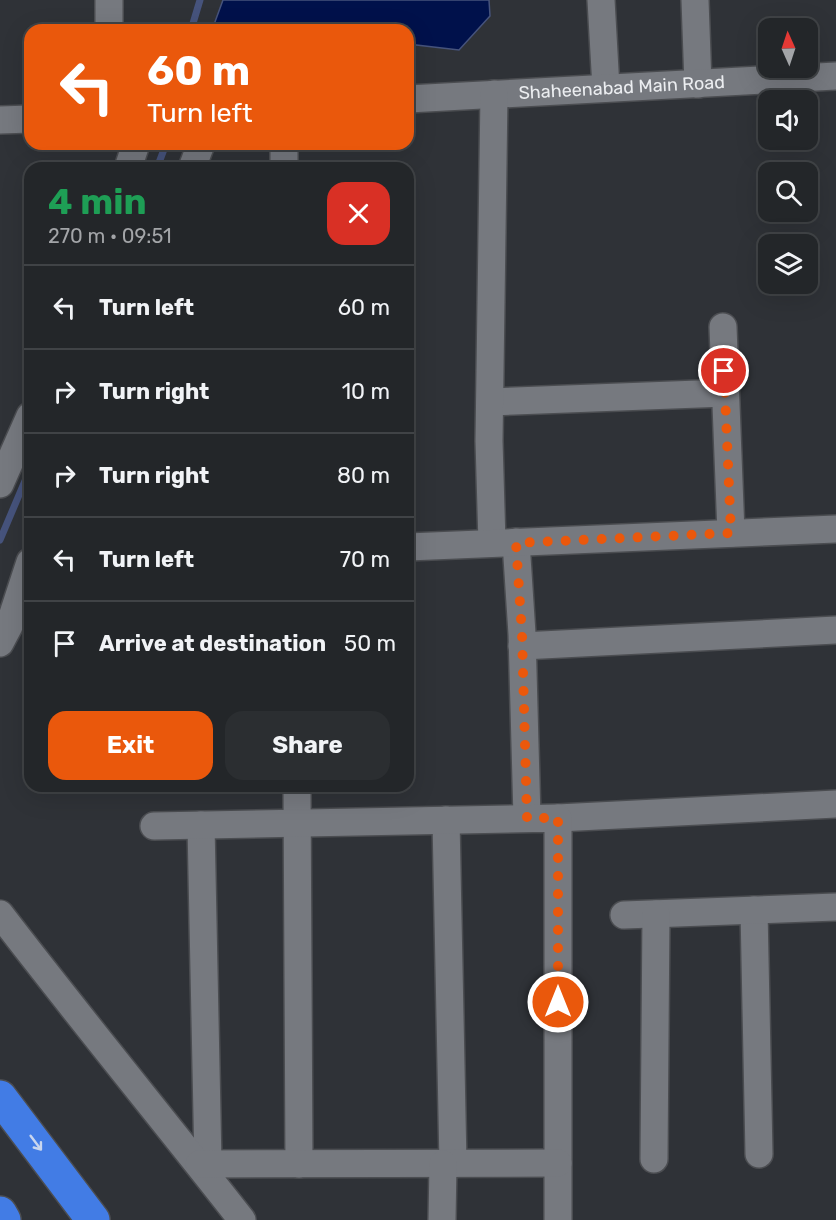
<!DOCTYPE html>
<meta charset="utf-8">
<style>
body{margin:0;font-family:Rubik,sans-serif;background:#2b2e31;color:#f1f3f6;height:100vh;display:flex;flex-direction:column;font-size:22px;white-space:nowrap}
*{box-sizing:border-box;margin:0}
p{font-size:20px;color:#a3a5a8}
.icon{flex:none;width:33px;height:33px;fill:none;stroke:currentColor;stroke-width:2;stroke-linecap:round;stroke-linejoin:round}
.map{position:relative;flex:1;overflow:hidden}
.side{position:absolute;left:24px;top:162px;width:390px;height:630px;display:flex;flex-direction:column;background:#232629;border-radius:18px;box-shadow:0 6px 24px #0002,0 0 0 2px #404346}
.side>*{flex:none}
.guide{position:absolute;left:24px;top:24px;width:390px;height:126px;border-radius:18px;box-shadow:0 6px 24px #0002,0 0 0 2px #404346;background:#ea580c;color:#fff;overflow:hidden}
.needle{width:39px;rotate:357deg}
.buttons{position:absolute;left:758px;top:18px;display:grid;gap:12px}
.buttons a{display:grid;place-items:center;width:60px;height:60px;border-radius:12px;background:#232629;box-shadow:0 6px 24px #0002,0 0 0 2px #404346;font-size:30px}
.pin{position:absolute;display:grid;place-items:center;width:51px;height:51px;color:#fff;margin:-26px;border:3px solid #fff;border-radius:50%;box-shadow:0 2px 6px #0007}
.me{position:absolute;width:66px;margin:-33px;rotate:0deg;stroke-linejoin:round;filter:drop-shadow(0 0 4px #0008)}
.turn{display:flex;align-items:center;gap:21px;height:126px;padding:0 24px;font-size:27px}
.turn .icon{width:78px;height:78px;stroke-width:2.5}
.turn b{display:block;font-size:42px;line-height:51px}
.round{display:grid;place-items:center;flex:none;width:63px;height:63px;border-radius:18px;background:#2b2e31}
.overview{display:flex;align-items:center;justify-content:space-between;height:102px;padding:0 24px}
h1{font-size:36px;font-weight:700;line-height:45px;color:#1e9e55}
.primary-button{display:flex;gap:12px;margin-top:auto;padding:12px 24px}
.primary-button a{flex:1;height:69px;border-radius:18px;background:#ea580c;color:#fff;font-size:24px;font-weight:700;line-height:69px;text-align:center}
.primary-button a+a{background:#2b2e31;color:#f1f3f6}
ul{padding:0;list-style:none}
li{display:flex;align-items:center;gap:18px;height:84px;padding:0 24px;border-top:2px solid #404346}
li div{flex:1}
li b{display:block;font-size:22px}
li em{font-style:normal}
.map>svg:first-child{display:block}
.water{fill:#00114b;stroke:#46537c;stroke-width:1.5}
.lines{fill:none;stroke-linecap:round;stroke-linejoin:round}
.stream{stroke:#46537c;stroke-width:7}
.minor-casing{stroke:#4b4d51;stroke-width:30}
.highway-casing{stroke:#4b4d51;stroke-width:36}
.minor{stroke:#76797f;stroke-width:27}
.highway{stroke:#427ce5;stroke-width:33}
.oneway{stroke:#c9d6ee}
.route{stroke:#ea580c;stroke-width:10;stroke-dasharray:0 18}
.labels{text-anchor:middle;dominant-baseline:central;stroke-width:6;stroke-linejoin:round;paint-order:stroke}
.street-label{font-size:18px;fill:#ebedf0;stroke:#2f3237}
</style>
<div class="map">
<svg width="836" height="1220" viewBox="0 0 836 1220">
<rect width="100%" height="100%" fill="#2f3237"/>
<path class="water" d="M223 0H489L490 16 459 50 408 44V30H212Z"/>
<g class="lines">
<path class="stream" d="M191 30 200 0
M157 168 166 144
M0 540 30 469"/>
<defs>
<g id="minor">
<path d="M601 0 606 88"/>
<path d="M695 0 698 84"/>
<path d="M109 30V0"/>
<path id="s1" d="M408 99 836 76"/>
<path d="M0 120 30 119"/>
<path d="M284 144V168"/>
<path d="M128 168 136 144"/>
<path d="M192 168 201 144"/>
<path d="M723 327 731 533"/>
<path d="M490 402 725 393"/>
<path d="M0 484 30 416"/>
<path d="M516 542 522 634 527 818"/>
<path d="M492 543 489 441 494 94"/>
<path d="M408 547 836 529"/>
<path d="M0 643 9 626 30 562"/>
<path d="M522 646 836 630"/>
<path d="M297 786 299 1164"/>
<path d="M558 818 836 804"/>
<path d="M446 820 453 1164"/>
<path d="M201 825 208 1164"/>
<path d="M154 826 558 818V1220"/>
<path d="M754 910 759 1154"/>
<path d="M0 914C79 1017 162 1118 242 1220"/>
<path d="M624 915 836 907"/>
<path d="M654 1159 656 914"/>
<path d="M199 1164 558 1163"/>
<path d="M442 1220 443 1164"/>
</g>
<path id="highway" d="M0 1097 93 1220
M0 1213 4 1220"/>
</defs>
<use href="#minor" class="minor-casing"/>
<use href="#highway" class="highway-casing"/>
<use href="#minor" class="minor"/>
<use href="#highway" class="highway"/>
</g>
<defs><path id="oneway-shaft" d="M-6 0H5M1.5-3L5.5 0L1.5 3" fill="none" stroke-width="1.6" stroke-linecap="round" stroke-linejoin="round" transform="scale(1.5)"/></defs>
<use class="oneway" href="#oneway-shaft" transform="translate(36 1143) rotate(53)"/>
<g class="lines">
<path class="route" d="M558 1002V818H527L522 634 516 543 731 533 724 371"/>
</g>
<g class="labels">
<g class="street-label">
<text stroke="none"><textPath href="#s1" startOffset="214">Shaheenabad Main Road</textPath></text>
</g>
</g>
</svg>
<div class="buttons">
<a><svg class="needle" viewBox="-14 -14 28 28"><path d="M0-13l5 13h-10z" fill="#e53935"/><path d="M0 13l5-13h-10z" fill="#a3a5a8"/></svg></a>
<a><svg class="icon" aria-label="sound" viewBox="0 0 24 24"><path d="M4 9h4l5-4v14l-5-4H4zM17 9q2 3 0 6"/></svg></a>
<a><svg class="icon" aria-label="search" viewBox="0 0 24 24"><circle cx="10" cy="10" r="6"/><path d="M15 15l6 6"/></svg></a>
<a><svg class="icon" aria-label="layers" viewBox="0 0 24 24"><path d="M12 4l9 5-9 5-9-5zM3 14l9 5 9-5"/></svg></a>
</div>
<div class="pin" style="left:724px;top:371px;background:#d93025"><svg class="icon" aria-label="arrive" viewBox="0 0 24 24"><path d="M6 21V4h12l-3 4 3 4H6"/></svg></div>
<svg class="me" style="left:558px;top:1002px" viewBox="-20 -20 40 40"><circle r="17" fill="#ea580c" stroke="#fff" stroke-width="3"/><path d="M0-11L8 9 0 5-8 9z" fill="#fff"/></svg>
<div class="guide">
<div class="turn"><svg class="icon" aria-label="left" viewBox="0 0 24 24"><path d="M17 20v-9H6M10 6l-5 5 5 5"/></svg><div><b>60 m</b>Turn left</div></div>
</div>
<section class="side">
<div class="overview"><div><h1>4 min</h1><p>270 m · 09:51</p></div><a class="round" style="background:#d93025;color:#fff"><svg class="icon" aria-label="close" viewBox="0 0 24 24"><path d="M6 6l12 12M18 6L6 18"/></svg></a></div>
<ul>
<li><svg class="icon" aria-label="left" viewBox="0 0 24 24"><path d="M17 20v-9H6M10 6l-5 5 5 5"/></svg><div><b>Turn left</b></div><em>60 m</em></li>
<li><svg class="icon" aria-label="right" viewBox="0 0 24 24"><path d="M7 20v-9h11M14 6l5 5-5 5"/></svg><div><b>Turn right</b></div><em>10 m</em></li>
<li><svg class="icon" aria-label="right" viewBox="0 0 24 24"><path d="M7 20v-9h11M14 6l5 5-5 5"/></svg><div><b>Turn right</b></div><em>80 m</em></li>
<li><svg class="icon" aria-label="left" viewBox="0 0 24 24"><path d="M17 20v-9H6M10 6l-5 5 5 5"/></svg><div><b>Turn left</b></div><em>70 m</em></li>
<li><svg class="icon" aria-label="arrive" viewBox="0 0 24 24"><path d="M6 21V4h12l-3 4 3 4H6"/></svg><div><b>Arrive at destination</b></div><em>50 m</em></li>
</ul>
<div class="primary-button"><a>Exit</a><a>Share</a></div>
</section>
</div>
